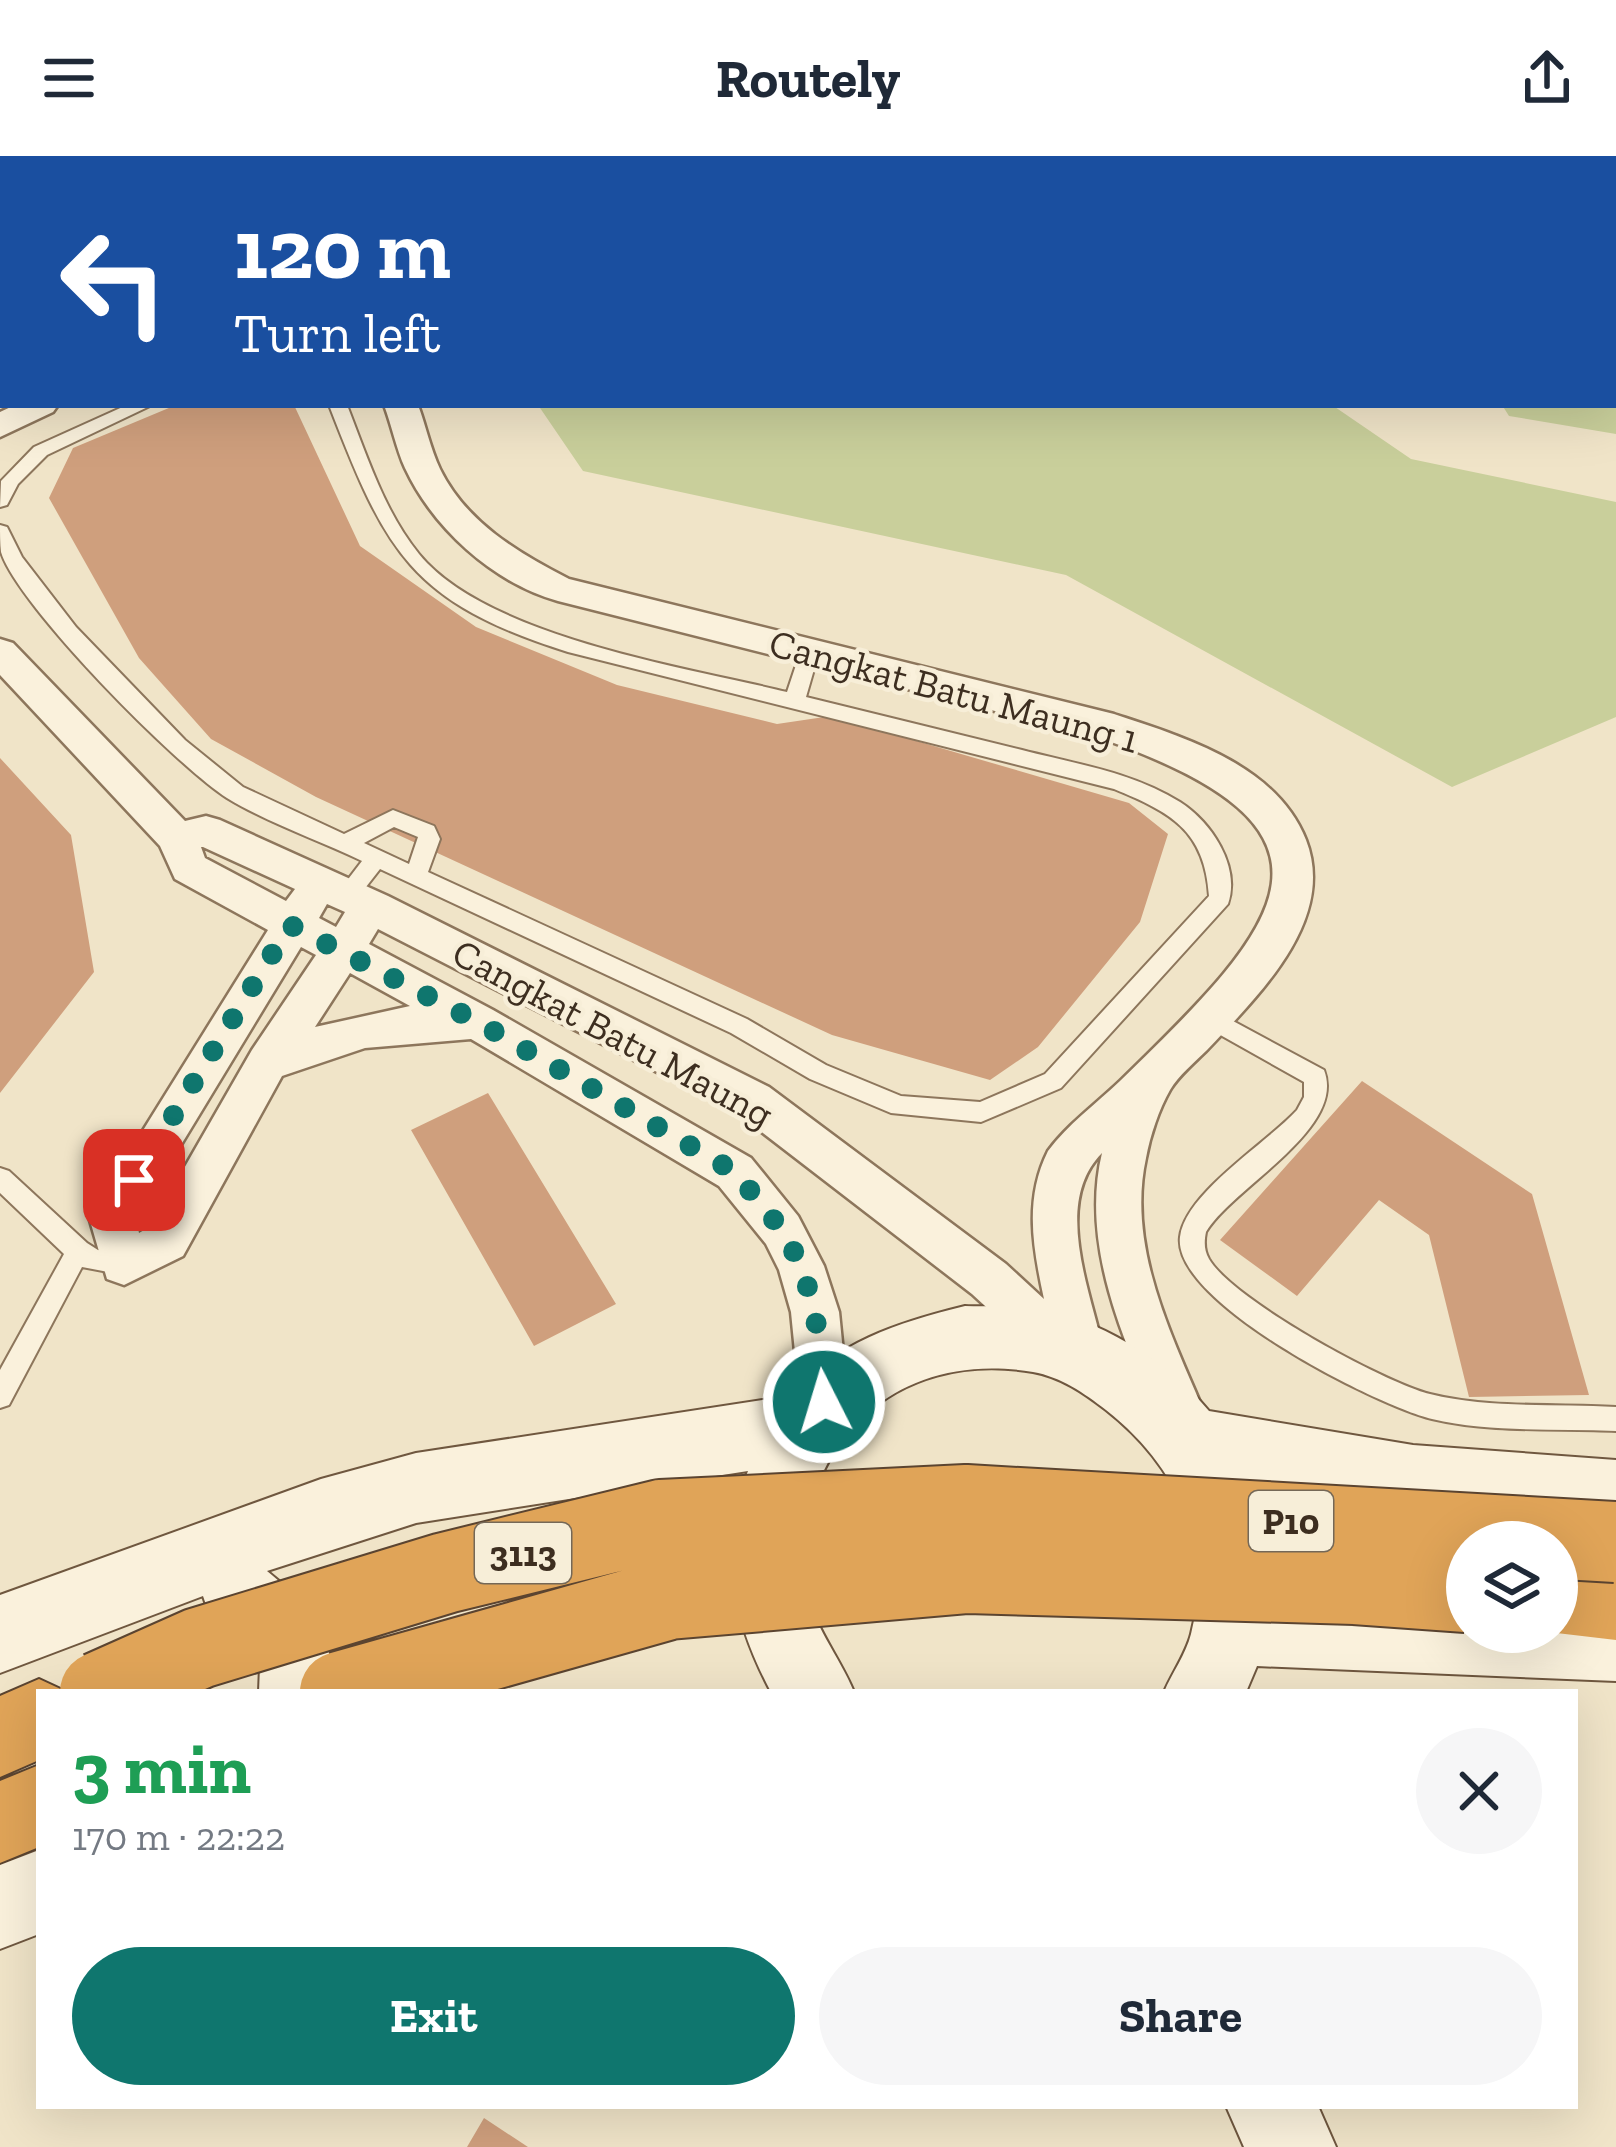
<!DOCTYPE html>
<meta charset="utf-8">
<style>
body{margin:0;font-family:"Zilla Slab",serif;background:#f6f6f7;color:#1f2937;height:100vh;display:flex;flex-direction:column;font-size:45px;white-space:nowrap}
*{box-sizing:border-box;margin:0}
p{font-size:39px;color:#747a83}
.icon{flex:none;width:66px;height:66px;fill:none;stroke:currentColor;stroke-width:2;stroke-linecap:round;stroke-linejoin:round}
.map{position:relative;flex:1;overflow:hidden}
.details{position:absolute;left:36px;top:1533px;width:1542px;height:420px;display:flex;flex-direction:column;background:#fff;border-radius:0px;box-shadow:0 12px 48px #0002}
.details>*{flex:none}
.banner{position:absolute;left:0px;top:0px;width:1617px;height:252px;box-shadow:0 12px 48px #0002;background:#1a4fa0;color:#fff;overflow:hidden}
.controls{position:absolute;left:1446px;top:1365px;display:grid;gap:24px}
.controls a{display:grid;place-items:center;width:132px;height:132px;border-radius:50%;background:#fff;box-shadow:0 12px 48px #0002;font-size:60px}
.pin{position:absolute;display:grid;place-items:center;width:102px;height:102px;color:#fff;margin:-51px;border-radius:24px;box-shadow:0 6px 18px #0006}
.me{position:absolute;width:132px;margin:-66px;rotate:355deg;stroke-linejoin:round;filter:drop-shadow(0 0 9px #0008)}
.turn{display:flex;align-items:center;gap:42px;height:252px;padding:0 36px;font-size:54px}
.turn .icon{width:156px;height:156px;stroke-width:2.5}
.turn b{display:block;font-size:84px;line-height:102px}
.round{display:grid;place-items:center;flex:none;width:126px;height:126px;border-radius:63px;background:#f6f6f7}
.overview{display:flex;align-items:center;justify-content:space-between;height:204px;padding:0 36px}
h1{font-size:72px;font-weight:700;line-height:90px;color:#1e9e55}
.cta{display:flex;gap:24px;margin-top:auto;padding:24px 36px}
.cta a{flex:1;height:138px;border-radius:72px;background:#0f766e;color:#fff;font-size:48px;font-weight:700;line-height:138px;text-align:center}
.cta a+a{background:#f6f6f7;color:#1f2937}
header{display:flex;justify-content:space-between;align-items:center;height:156px;padding:0 36px;background:#fff;font-size:54px;font-weight:700}
.map>svg:first-child{display:block}
.green{fill:#c9cf9b}
.building{fill:#cf9f7d}
.lines{fill:none;stroke-linecap:round;stroke-linejoin:round}
.lane-casing{stroke:#8d765c;stroke-width:4}
.street-casing{stroke:#8d765c;stroke-width:5}
.secondary-casing{stroke:#6f573f;stroke-width:4}
.highway-casing{stroke:#5b4430;stroke-width:4}
.lane{fill:#faf1dc;fill-rule:evenodd}
.street{fill:#faf1dc;fill-rule:evenodd}
.secondary{fill:#faf1dc;fill-rule:evenodd}
.highway{fill:#e0a458;fill-rule:evenodd}
.highway-bridge-casing{stroke:#5b4430;stroke-width:84;stroke-linecap:butt}
.highway-bridge{stroke:#e0a458;stroke-width:80}
.route{stroke:#0f766e;stroke-width:21;stroke-dasharray:0 37.8}
.labels{text-anchor:middle;dominant-baseline:central;stroke-width:9;stroke-linejoin:round;paint-order:stroke}
.shield{fill:#f7eed8;stroke:#756857;stroke-width:3}
.shield-label{font-size:36px;font-weight:bold;fill:#3d2e20}
.street-label{font-size:39px;fill:#3d2e20;stroke:#f7eed8}
</style>
<header><svg class="icon" aria-label="menu" viewBox="0 0 24 24"><path d="M4 6h16M4 12h16M4 18h16"/></svg>Routely<svg class="icon" aria-label="share" viewBox="0 0 24 24"><path d="M12 15V3M7 8l5-5 5 5M5 13v7h14v-7"/></svg></header>
<div class="map">
<svg width="1616" height="1991" viewBox="0 0 1616 1991">
<rect width="100%" height="100%" fill="#f0e4c8"/>
<path class="green" d="M518 0H1149L1150 3H509Z
M1284 0H1616V278L1509 260 1502 249H1614V3Z
M538 249H1332L1411 303 1616 346V561L1452 631 1066 419 583 315Z"/>
<path class="building" d="M176 249H294L360 390 476 471 617 529 777 568 831 560 1129 647 1168 678 1140 766 1038 891 990 924 832 879 316 641 211 583 139 502 49 342 73 292Z
M0 602 71 679 94 816 0 937Z
M1362 925 1532 1038 1589 1239 1469 1241 1429 1079 1379 1044 1297 1140 1220 1084Z
M488 937 616 1148 534 1190 411 974Z
M484 1962 528 1991H467Z"/>
<g class="lines">
<defs>
<path id="lane" d="M439 0H460L437 3Z
M127 249H152L47 299 18 328 7 349 0 351 1 325 34 291Z
M329 249H347C367 300 384 355 419 398 487 481 685 511 787 536L802 491H816L819 496 806 541C878 559 950 576 1022 594 1076 608 1132 616 1180 646 1211 666 1241 710 1228 748L1061 932 981 966 891 957 810 923 731 877 380 713 355 745H339L336 739 362 705C318 684 268 667 227 642 178 611 17 449 1 396 0 388 0 377 0 369L7 371 22 401 76 471 185 584 243 631 344 678 393 654 434 670 440 683 428 716 747 863 826 909 901 940 980 946 1045 918 1209 740C1205 674 1170 656 1114 633L568 496C410 446 386 396 329 249ZM394 671 418 681 409 708 364 687Z
M1207 851 1324 914C1347 973 1233 1031 1206 1076 1204 1086 1204 1094 1209 1103 1233 1144 1383 1226 1430 1238 1490 1253 1555 1247 1616 1251V1275C1556 1272 1491 1277 1432 1263 1377 1250 1172 1146 1180 1081 1185 1037 1267 987 1297 954L1304 941V926L1199 867 1196 860 1199 853Z
M0 1012 9 1015 87 1087 98 1094 133 1100 136 1108 133 1116 124 1119 82 1111 9 1249 0 1252V1214L64 1098 0 1037Z"/>
<path id="street" d="M1614 49H1616L1614 68Z
M1616 137V157L1614 158V138Z
M15 249H58L53 256 0 281V256Z
M384 249H418C426 270 430 292 440 313 466 366 518 397 569 423L1114 558C1183 581 1276 608 1306 684 1337 764 1258 840 1207 894 1195 906 1178 920 1170 934 1159 953 1150 980 1146 1002 1126 1093 1174 1184 1208 1265L1200 1281 1183 1288 1166 1281C1128 1195 1079 1093 1102 997 1052 1047 1091 1136 1104 1197L1097 1213 1080 1219 1046 1206 972 1138 737 957 378 773 369 788 493 854 751 1002 798 1060 824 1110 839 1156 848 1246 841 1262 824 1269 807 1262 800 1246 791 1156 779 1114 766 1088 719 1030 471 883 365 892 282 920 183 1100 124 1129 107 1123 89 1061 268 774 175 723 160 690 0 519V483L13 487 185 665 206 660 220 664 388 740 769 931 1006 1108 1044 1143C1033 1092 1024 1043 1048 995 1068 968 1096 948 1120 925 1282 768 1371 674 1094 580L558 445C493 427 433 372 405 312 396 292 392 270 384 249ZM201 691H203L295 733 286 745 205 702ZM327 748 345 756 336 771 319 762ZM301 791 316 799 252 894 151 1070 139 1077 136 1063ZM350 817 410 850 315 871Z"/>
<path id="secondary" d="M965 1150C987 1151 1010 1149 1031 1152 1098 1161 1166 1204 1209 1255L1413 1289 1616 1304V1374L1413 1359 1252 1331 1270 1392 1273 1434 1467 1442V1476H1557V1445L1616 1447V1525L1257 1510 1246 1536H1164C1172 1517 1186 1498 1191 1478 1214 1387 1176 1309 1106 1254 1084 1237 1061 1221 1033 1216 894 1192 793 1290 806 1428 810 1466 840 1501 854 1536H771C733 1464 716 1392 748 1315L416 1367 267 1415C320 1460 340 1462 337 1536H259L260 1510 213 1469 203 1440 0 1517V1439L321 1323 416 1297 789 1240C837 1186 896 1167 965 1150Z
M39 1694V1778L0 1793V1709Z
M1226 1950H1318L1336 1991H1244Z"/>
<path id="highway" d="M1557 1404 1616 1408V1484L1548 1476H1557Z
M39 1523 67 1536H39V1604L0 1621V1540Z
M39 1609V1691L0 1707V1625Z"/>
</defs>
<use href="#lane" class="lane-casing"/>
<use href="#street" class="street-casing"/>
<use href="#secondary" class="secondary-casing"/>
<use href="#highway" class="highway-casing"/>
<use href="#lane" class="lane"/>
<use href="#street" class="street"/>
<use href="#secondary" class="secondary"/>
<use href="#highway" class="highway"/>
<defs>
<path id="highway-bridge" d="M100 1536 199 1492 445 1417 661 1364 966 1349 1616 1386
M340 1536 669 1443 968 1417 1355 1428 1467 1436"/>
</defs>
<use href="#highway-bridge" class="highway-bridge-casing"/>
<use href="#highway-bridge" class="highway-bridge"/>
</g>
<g class="lines">
<path class="route" d="M134 1024 290 769 478 866 735 1016 782 1074 801 1109 815 1156 824 1246"/>
</g>
<g class="labels">
<g class="shield">
<rect x="1249" y="1335" width="84" height="60" rx="9"/>
<rect x="475" y="1367" width="96" height="60" rx="9"/>
</g>
<g class="shield-label">
<text x="1291" y="1365">P10</text>
<text x="523" y="1397">3113</text>
</g>
<g class="street-label">
<text transform="translate(954 535) rotate(15)">Cangkat Batu Maung 1</text>
<text transform="translate(613 877) rotate(28)">Cangkat Batu Maung</text>
</g>
</g>
</svg>
<div class="controls">
<a><svg class="icon" aria-label="layers" viewBox="0 0 24 24"><path d="M12 4l9 5-9 5-9-5zM3 14l9 5 9-5"/></svg></a>
</div>
<div class="pin" style="left:134px;top:1024px;background:#d93025"><svg class="icon" aria-label="arrive" viewBox="0 0 24 24"><path d="M6 21V4h12l-3 4 3 4H6"/></svg></div>
<svg class="me" style="left:824px;top:1246px" viewBox="-20 -20 40 40"><circle r="17" fill="#0f766e" stroke="#fff" stroke-width="3"/><path d="M0-11L8 9 0 5-8 9z" fill="#fff"/></svg>
<div class="banner">
<div class="turn"><svg class="icon" aria-label="left" viewBox="0 0 24 24"><path d="M17 20v-9H6M10 6l-5 5 5 5"/></svg><div><b>120 m</b>Turn left</div></div>
</div>
<section class="details">
<div class="overview"><div><h1>3 min</h1><p>170 m · 22:22</p></div><a class="round"><svg class="icon" aria-label="close" viewBox="0 0 24 24"><path d="M6 6l12 12M18 6L6 18"/></svg></a></div>
<div class="cta"><a>Exit</a><a>Share</a></div>
</section>
</div>
